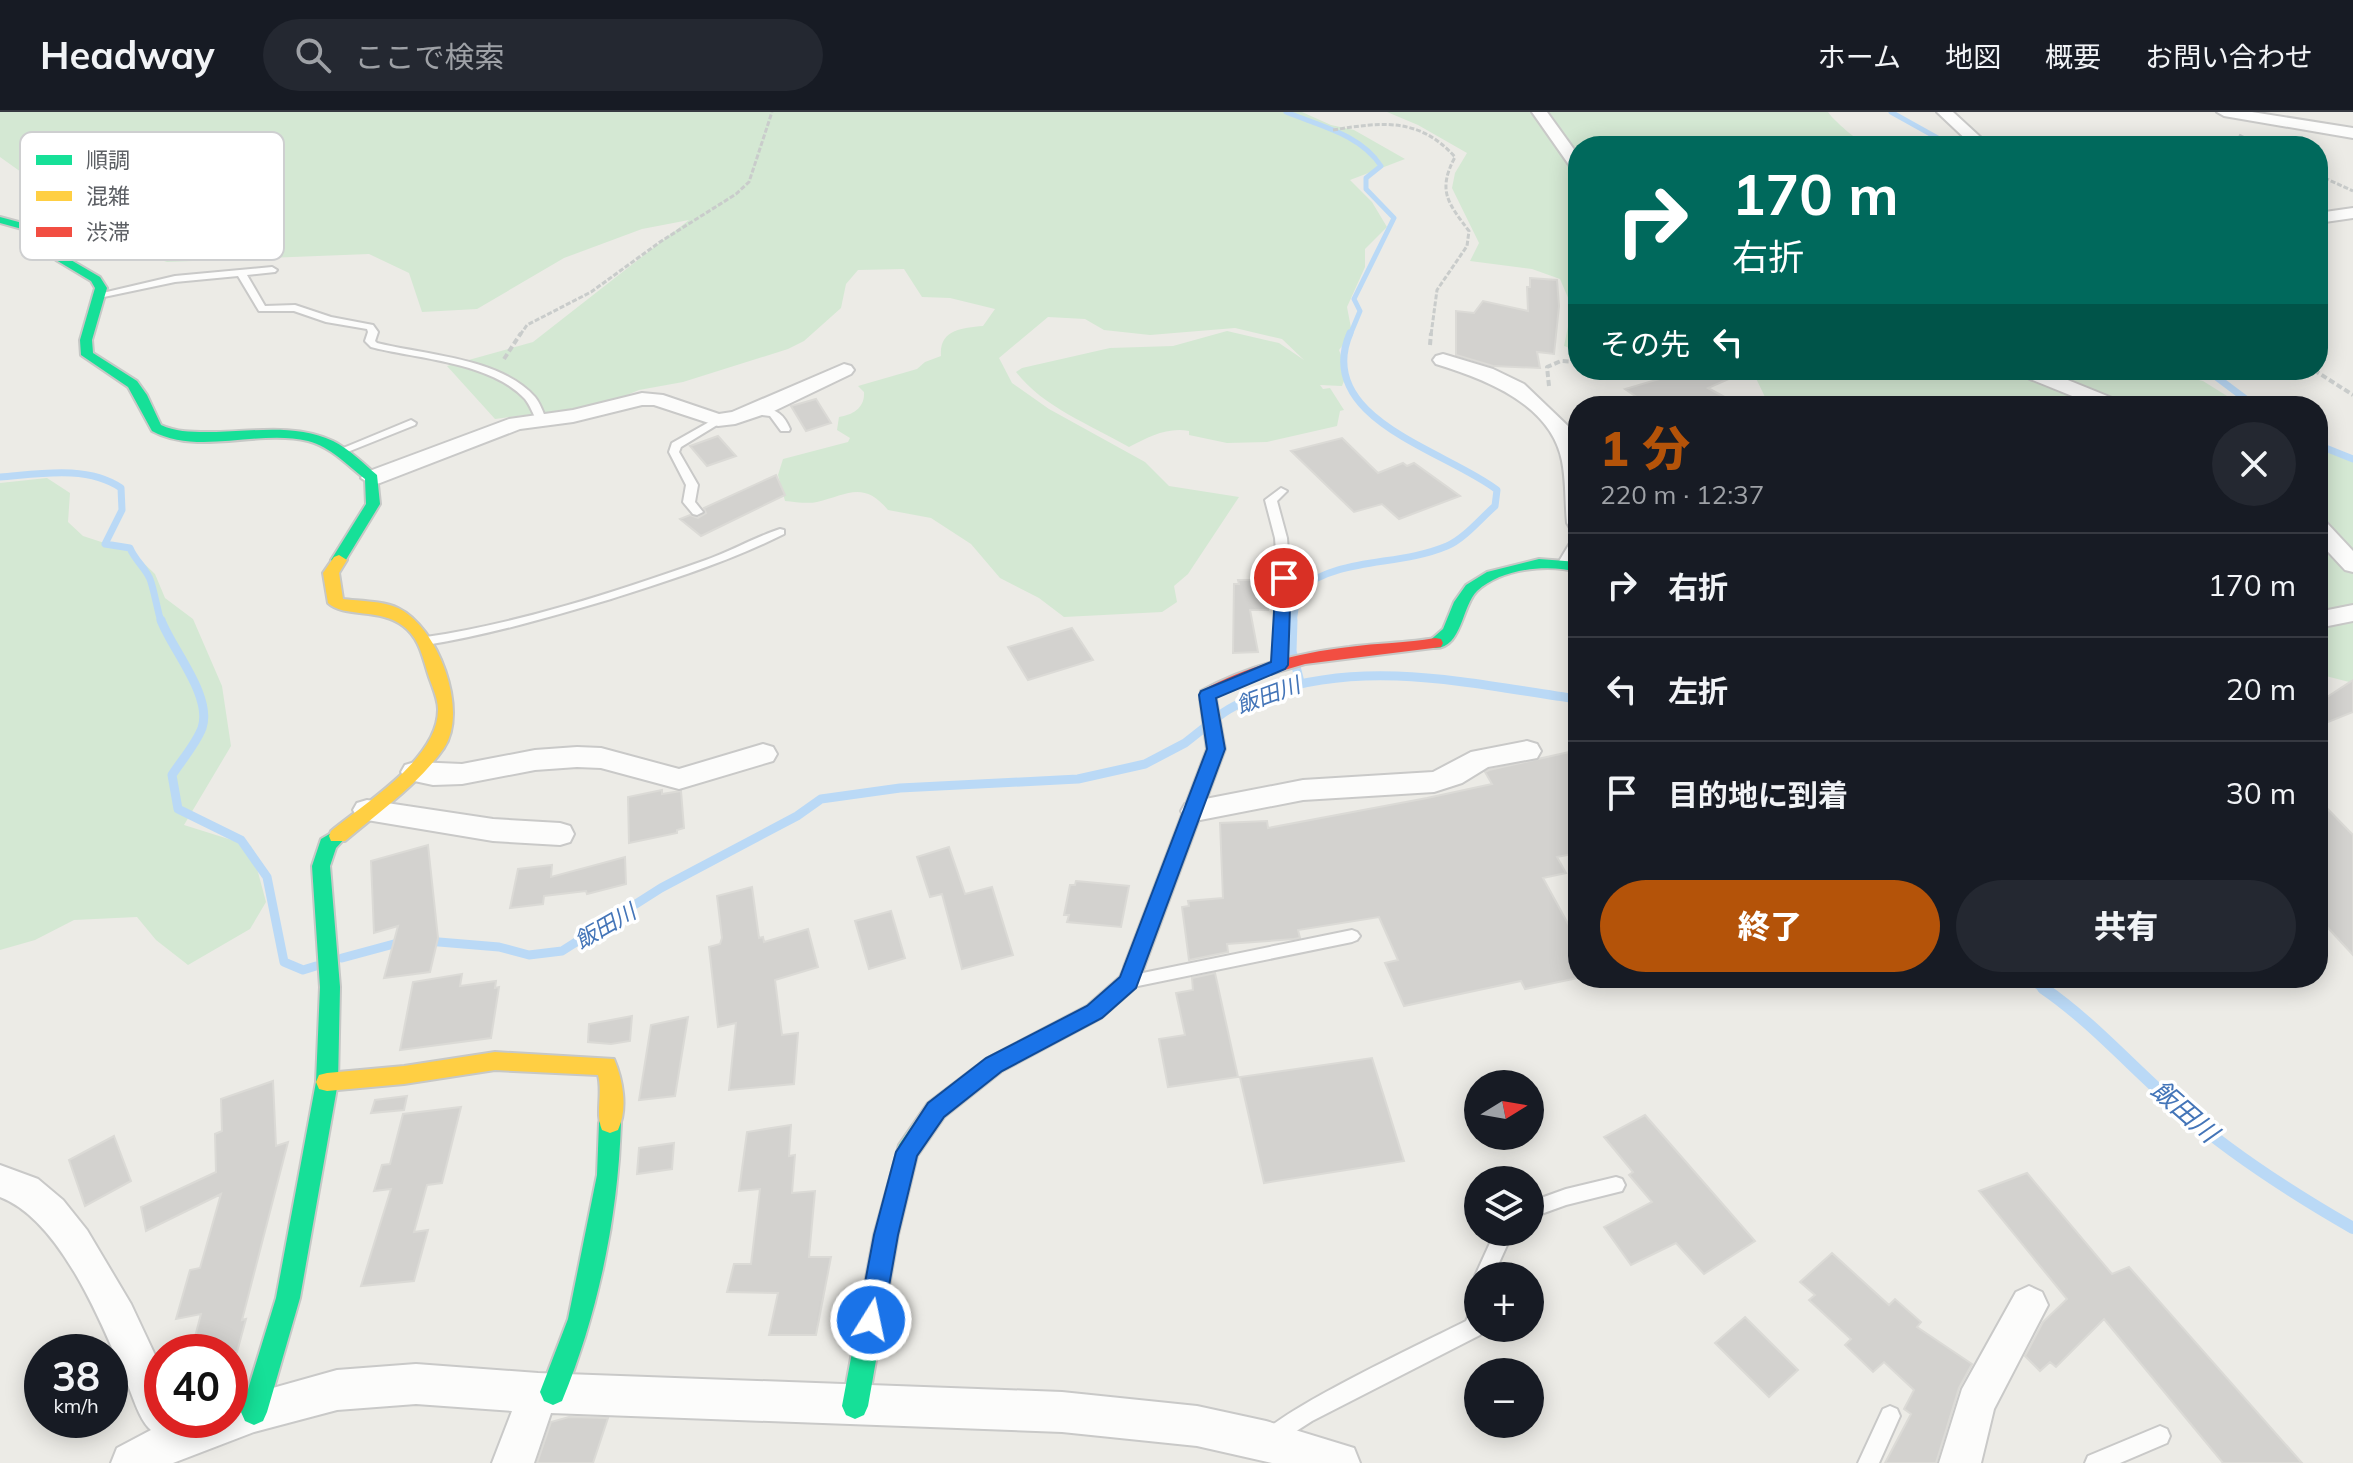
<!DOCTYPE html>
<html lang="ja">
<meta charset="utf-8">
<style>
body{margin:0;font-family:Mulish,"Noto Sans JP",sans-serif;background:#242831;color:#f1f3f6;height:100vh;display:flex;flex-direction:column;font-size:30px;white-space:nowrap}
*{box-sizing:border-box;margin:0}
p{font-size:26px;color:#9ea1a6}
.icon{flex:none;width:44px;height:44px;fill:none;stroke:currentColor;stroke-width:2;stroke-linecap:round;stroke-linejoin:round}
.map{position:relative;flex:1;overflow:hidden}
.details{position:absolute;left:1568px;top:284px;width:760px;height:592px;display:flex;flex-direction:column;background:#171b24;border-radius:32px;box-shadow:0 4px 20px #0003}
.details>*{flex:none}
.top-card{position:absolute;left:1568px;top:24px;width:760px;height:244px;border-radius:32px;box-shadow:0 4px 20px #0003;background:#00695c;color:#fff;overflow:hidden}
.needle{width:52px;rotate:79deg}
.controls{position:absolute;left:1464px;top:958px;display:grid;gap:16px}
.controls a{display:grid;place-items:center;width:80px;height:80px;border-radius:50%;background:#171b24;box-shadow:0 4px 20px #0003;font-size:40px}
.speed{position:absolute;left:24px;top:1222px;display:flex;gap:16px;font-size:40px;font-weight:700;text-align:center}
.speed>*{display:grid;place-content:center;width:104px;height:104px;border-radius:50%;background:#171b24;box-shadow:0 4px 20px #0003;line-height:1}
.speed small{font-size:20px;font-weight:400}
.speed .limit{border:12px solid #d22;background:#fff;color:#111}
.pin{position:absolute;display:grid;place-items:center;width:68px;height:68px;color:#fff;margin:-34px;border:4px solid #fff;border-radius:50%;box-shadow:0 2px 8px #0007}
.me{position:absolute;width:88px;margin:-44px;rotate:10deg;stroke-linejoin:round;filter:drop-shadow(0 0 6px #0008)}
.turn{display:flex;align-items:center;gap:28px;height:168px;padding:0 32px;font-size:36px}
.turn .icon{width:104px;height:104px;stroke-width:2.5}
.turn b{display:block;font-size:56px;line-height:68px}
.then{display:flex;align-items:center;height:76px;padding:0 32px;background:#0003;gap:16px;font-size:30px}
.round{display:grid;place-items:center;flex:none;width:84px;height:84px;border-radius:42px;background:#242831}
.overview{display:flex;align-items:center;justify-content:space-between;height:136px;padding:0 32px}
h1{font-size:48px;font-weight:800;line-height:60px;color:#b45309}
.cta{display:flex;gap:16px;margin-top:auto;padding:16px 32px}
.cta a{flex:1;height:92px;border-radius:48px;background:#b45309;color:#fff;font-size:32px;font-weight:800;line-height:92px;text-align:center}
.cta a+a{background:#242831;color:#f1f3f6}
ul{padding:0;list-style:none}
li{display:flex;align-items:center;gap:24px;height:104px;padding:0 32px;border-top:2px solid #363941}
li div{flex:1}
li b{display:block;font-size:30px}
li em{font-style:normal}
header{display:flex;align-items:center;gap:48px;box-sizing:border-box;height:112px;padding:0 40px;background:#171b24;border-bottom:2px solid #363941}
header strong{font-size:38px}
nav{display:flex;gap:44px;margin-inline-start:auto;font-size:28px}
.search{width:560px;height:72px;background:#242831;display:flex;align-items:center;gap:20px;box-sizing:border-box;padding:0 28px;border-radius:44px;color:#9ea1a6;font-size:30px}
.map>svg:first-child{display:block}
.green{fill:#d4e8d3}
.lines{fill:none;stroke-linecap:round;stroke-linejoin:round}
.stream-far3{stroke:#bad9f6;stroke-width:5}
.stream-far2{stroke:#bad9f6;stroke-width:7}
.stream-far1{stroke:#bad9f6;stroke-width:9}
.stream{stroke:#bad9f6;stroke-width:12}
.building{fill:#d3d2cf;stroke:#dbdad6;stroke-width:2}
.lane-casing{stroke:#c9c9c8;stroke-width:4}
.street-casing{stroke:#c9c9c8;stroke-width:4}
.fast-casing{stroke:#c7c8c6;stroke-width:4}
.slow-casing{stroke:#c7c8c6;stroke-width:4}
.jam-casing{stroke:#c7c8c6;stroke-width:4}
.path-far1{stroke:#c9cccb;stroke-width:3;stroke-dasharray:5 2;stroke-linecap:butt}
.path{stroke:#c9cccb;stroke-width:4;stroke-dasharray:6 3;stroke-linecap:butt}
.lane{fill:#fcfcfb;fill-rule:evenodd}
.street{fill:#fcfcfb;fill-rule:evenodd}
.fast{fill:#16e098;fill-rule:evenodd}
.slow{fill:#ffcf43;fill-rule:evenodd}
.jam{fill:#f24e42;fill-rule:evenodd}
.route{fill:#1a73e8;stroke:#114b97;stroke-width:2}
.labels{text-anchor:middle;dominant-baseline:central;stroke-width:7;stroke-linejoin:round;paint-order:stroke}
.water-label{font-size:22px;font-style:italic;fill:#4475b8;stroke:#fff}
.near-water-label{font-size:26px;font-style:italic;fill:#4475b8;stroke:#fff}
.key{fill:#fff;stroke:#cecfd0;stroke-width:2}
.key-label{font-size:22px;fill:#5c5f64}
</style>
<header>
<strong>Headway</strong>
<div class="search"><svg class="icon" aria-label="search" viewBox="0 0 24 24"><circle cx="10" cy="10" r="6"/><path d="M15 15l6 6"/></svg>ここで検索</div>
<nav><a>ホーム</a><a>地図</a><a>概要</a><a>お問い合わせ</a></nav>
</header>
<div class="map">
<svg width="2353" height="1351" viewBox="0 0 2353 1351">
<rect width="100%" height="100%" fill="#ecebe6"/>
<path class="green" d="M0 0H1302L1331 13 1354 18 1405 47 1350 68 1372 90 1387 115 1365 137V155L1347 195 1352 221 1339 238 1347 261 1342 274 1320 273 1323 277 1330 276 1344 298 1340 299 1337 314 1267 330 1227 331 1189 323V319C1167 315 1149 325 1129 335 1091 313 1043 295 1016 260L1022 256 1110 236 1173 234 1227 219 1279 231 1304 248 1282 227 1235 216 1150 223 1104 218 1085 207 1048 205 999 246 1012 271 1049 297 1145 350 1169 374 1239 385 1188 462 1174 474 1177 490 1162 500 1064 505 1039 486 1000 466 971 432 931 406 888 398C863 368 847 383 817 390 808 392 795 390 785 389L778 363 783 347 848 330 850 326 837 318 839 305C853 303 865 296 864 280L858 274 917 257 925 250 941 244C939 218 961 216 983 214L995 197 950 186 922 185 904 157 858 158 846 172 841 196 804 229 788 237 683 270 639 278 603 293 495 307 447 254 533 230 689 108 642 117 564 146 477 197 422 200 409 161 369 142 167 150 60 114 21 60 0 45Z
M1387 0H1828C1834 9 1859 30 1868 34H1578V239L1564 234 1572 195 1560 167 1532 157 1470 149 1479 131 1452 76 1455 61 1467 41 1418 13Z
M1752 258H2156L2203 269 2243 294H1743L1765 285Z
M2318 334 2353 350V571L2318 562Z
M47 366 70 381 68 410 83 424 132 440 155 462 165 486 193 507 222 574 231 634 184 713 251 734 266 790 250 817 188 853 156 828 137 805 74 808 35 828 0 838V371Z"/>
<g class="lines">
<path class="stream-far3" d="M1286 0C1320 14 1360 22 1381 54L1366 66V77L1394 106 1354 187 1360 199 1350 223
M1891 0 1952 34"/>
<path class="stream-far2" d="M2207 258 2255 294
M2318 333 2353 347
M0 365C39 362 87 353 121 376L122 398 105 432 130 436C135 449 148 458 151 470 155 483 157 496 161 510
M1293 510 1298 478C1342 444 1397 455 1447 434 1464 427 1481 406 1495 394L1497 378C1447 339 1313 307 1350 221"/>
<path class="stream-far1" d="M161 508C171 536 213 584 202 616 196 632 181 649 172 663L178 697 241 728 267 765 284 850 303 858 316 854
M1293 508 1292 539 1300 570
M1219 604C1234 592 1251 587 1269 581 1369 546 1476 573 1578 587
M427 829 499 835 529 843 562 839 661 776 797 704 821 687 900 676 1078 667 1145 652 1185 631 1204 616
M342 846 405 829
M2028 866 2046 878"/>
<path class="stream" d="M2043 876C2094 911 2134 958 2181 998 2234 1044 2292 1081 2353 1116"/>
</g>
<path class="building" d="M1530 166 1557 168 1559 194 1554 242 1537 240 1540 256 1493 254 1456 243V199L1474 201 1483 189 1528 199 1527 175H1530Z
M1690 258H1749L1708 276 1741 294H1650L1625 277Z
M816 287 831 311 806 319 791 294Z
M718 324 736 344 707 354 690 334Z
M1342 326 1378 361 1403 351 1407 354 1414 351 1460 384 1399 407 1382 392 1354 400 1291 339Z
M776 363 785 383 701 424 680 407 690 403 698 406 706 401 704 396Z
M1238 468H1268V498H1250L1258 540 1233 541 1234 472H1239Z
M1072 516 1093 548 1028 568 1008 535Z
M2353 568V600L2318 614V591Z
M1578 638V741L1557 745 1566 761 1543 766 1578 830V866L1525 877 1521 869 1404 894 1385 851 1398 848 1379 805 1298 818 1300 826 1294 827 1227 832 1228 840 1189 848 1182 795 1189 794 1188 789 1223 786 1220 711 1267 709 1268 716 1427 686 1492 672 1485 660 1489 658Z
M662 678V682L681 679 684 716 677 718V721L629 731 628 685Z
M2318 687 2353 723V843L2318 805Z
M428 733 438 826 430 860 384 866 398 814 374 821 371 749Z
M949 735 965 782 992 775 1013 843 962 857 942 782 930 785 917 745Z
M625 745 626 772 587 782 586 779 544 784 543 792 510 796 518 757 552 753 551 765Z
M1076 769 1129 774 1121 815 1067 810 1069 803H1064L1070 773H1075Z
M752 775 759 826 763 825 764 830 808 817 818 855 775 868 782 923 798 921 794 972 729 978 736 911 718 915 709 835 720 832 722 826 717 784Z
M891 799 905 846 869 857 855 809Z
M1215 861 1238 965 1168 975 1159 927 1185 923 1176 881 1193 878 1192 866Z
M462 862 460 874 496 869 495 876 499 875 491 926 400 938 413 870Z
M632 904 630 929 611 932 588 930 589 912Z
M688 905 675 984 639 988 651 913Z
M1372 946 1404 1049 1264 1071 1240 965Z
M273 969 276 1034 288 1030 242 1208 246 1207 237 1240H191L201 1202 176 1207 190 1158 200 1156 221 1082 146 1119 141 1095 216 1060 215 1022 222 1019 221 987Z
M407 984 404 998 371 1001 375 988Z
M461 995 442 1071 427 1073 414 1120 428 1118 414 1169 361 1174 391 1077 374 1079 382 1053 390 1052 403 1002Z
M1645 1003 1755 1129 1704 1162 1676 1131 1631 1153 1604 1115 1652 1090 1629 1063 1633 1060 1604 1025Z
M791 1013 789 1044 795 1043 792 1081 815 1079 809 1145H831L816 1223H769L778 1181 727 1180 734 1152H751L760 1077 739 1079 747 1020Z
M114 1024 131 1069 85 1094 69 1048Z
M674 1031 672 1057 637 1062 639 1036Z
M2027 1061 2112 1162 2129 1155 2302 1351H2223L2104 1207 2056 1255 2050 1250 2040 1259 2025 1244 2043 1210 2067 1187 1979 1079Z
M1832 1141 1889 1193 1895 1187 1921 1210 1917 1215 1972 1252 1959 1276 1936 1351H1885L1911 1302 1904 1297 1914 1278 1884 1250 1873 1260 1845 1233 1851 1227 1809 1188 1815 1183 1800 1170Z
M1745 1205 1798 1258 1769 1285 1715 1231Z
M569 1305 608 1306 593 1351H537L551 1310Z"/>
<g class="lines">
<defs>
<path id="lane" d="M272 155 277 158 275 160 247 163 265 194 295 193 331 205 373 213 378 220 375 229 377 231C425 243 501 246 535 285 540 291 543 300 546 307L545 309H537C533 302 530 293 525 287 491 250 417 247 371 235L365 229 368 220 367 217 326 210 294 199H259L238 164 175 170 99 186 94 183 175 164Z
M761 296C777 297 784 303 790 317L789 319H781L770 304 755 302 750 299Z
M718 305 723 308 722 310 681 335 679 340 698 373 695 390 703 400 697 403 693 402 683 390 686 373 669 340 672 331Z
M411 308 416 311 415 313 345 341H337L336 339Z
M1281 376 1287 379 1277 389 1287 426 1290 466 1285 553 1279 557 1273 553 1278 466 1275 426 1265 388Z
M780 417 784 418V422C728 450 670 468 611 487 550 505 489 523 426 533L420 529 426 525C520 511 616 480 706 448 731 439 755 425 780 417Z
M1352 818 1357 820 1360 824 1357 828 1352 830 1133 875 1127 874 1125 869 1127 864 1133 863Z
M1616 1065 1622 1067 1625 1073 1622 1079 1566 1093 1530 1106V1090L1566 1077Z
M1495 1120H1513L1493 1164H1478V1171L1475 1164Z
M1478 1197V1216H1483L1480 1223 1312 1309 1270 1336 1263 1333 1260 1326C1270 1302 1433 1226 1466 1209L1471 1199Z
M1890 1294 1897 1297 1900 1304 1879 1351H1858L1883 1297Z
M2160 1314 2167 1317 2170 1324 2167 1331 2120 1351H2085L2088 1344Z"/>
<path id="street" d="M1532 0H1547L1578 43V59L1572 57Z
M1937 0H1953L1990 34H1973Z
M2217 0H2252L2353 16V26L2224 4Z
M2353 96V106L2318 111V101Z
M1443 242 1493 257 1524 272 1570 316 1578 332V418L1570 416 1567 411C1565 391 1566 369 1562 349 1551 292 1485 267 1436 252L1433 248 1436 244Z
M844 252 851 254 854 258 851 262 774 299 735 312 718 314 654 293H642L573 310 520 317 380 371 372 373 361 366 364 361 509 307 573 298 642 281 663 283 719 302 732 300Z
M2015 258H2043L2122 290 2125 294H2097L2018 262Z
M2318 408 2326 410 2353 439V460L2345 458 2318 429Z
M1578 429V456H1562L1558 451 1570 431Z
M2353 493V509L2318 516V500Z
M1527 629 1537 632 1541 639 1537 646 1488 655 1462 671 1434 680 1303 688 1195 709 1185 706 1181 699 1185 692 1195 689 1303 668 1433 660 1471 640Z
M763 632 773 635 777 642 773 649 679 677 601 656 577 655 535 658 462 672 433 673 405 667 401 660 405 653 415 650 462 652 535 638 577 635 601 636 679 657Z
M367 688 493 707 560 711 570 714 574 722 570 730 560 733 493 729 367 708 357 705 353 698 357 691Z
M0 1053 38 1067 63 1088 87 1118 131 1192 162 1258V1308H230V1288L337 1258 416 1252 538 1261 1062 1280 1197 1294 1266 1309 1354 1336 1360 1351H1272L1197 1334 1062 1320 551 1301 534 1351H492L512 1299 416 1292 337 1298 254 1320 173 1351H111L117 1336 151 1318C138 1307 132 1280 124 1264 101 1209 59 1107 0 1085Z
M2029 1174 2042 1180 2048 1193 1994 1297 1981 1351H1939L1962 1277 2016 1180Z"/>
<path id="fast" d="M0 105 41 116 64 144 100 165 107 176 92 228 93 241 137 269 147 283 161 313C178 321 198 320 216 320 255 319 297 312 333 329 349 337 363 351 377 363L380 392 344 451 339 453 331 448 366 392 365 367C347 353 331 335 308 329 258 317 198 344 152 319L128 275 81 243 80 228 95 176 91 169 56 148 33 120 0 111Z
M1539 447 1578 450V460C1548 452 1502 456 1477 479 1461 494 1462 543 1429 535L1427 531 1443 517 1454 490 1466 473 1487 460Z
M338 717 345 719 347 724 336 736 330 754 340 875 338 970 300 1186 267 1300 263 1309 254 1313 245 1309 241 1300 276 1186 316 970 320 875 312 754 321 727Z
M1134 847 1141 849 1144 855 1135 876 1101 906 1002 959 944 1005 917 1044 898 1123 868 1294 864 1303 855 1307 846 1303 842 1294 874 1123 899 1033 928 991 986 947 1087 894 1120 865 1127 849Z
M610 1001 618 1004 621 1011C618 1105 598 1202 562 1289L553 1293 544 1289 540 1280 568 1207 597 1063 599 1011 602 1004Z"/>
<path id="slow" d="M339 443 347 448 339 461 343 487C360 489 383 489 398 496 438 515 469 598 444 636 418 673 379 700 345 729H331L329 724 331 719C365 691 439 646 438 597 438 586 431 572 428 562 422 543 419 526 403 514 381 496 344 506 328 491L323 461 334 445Z
M1208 581 1216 587 1225 637 1144 855 1141 861 1134 863 1127 861 1124 855 1207 637 1200 587Z
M495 940 614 947C623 968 628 997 618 1018L610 1021 602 1018C595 1002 603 981 598 963L495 958 404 972 327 979 319 977 316 970 319 963 327 961 404 954Z"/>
<path id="jam" d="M1435 526 1441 527 1443 531 1441 535 1305 552 1250 568 1216 585 1214 591H1202L1200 587 1201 579C1247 554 1297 541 1349 535 1377 531 1407 531 1435 526Z"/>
</defs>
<use href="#lane" class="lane-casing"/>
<use href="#street" class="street-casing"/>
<use href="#fast" class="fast-casing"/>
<use href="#slow" class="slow-casing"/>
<use href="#jam" class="jam-casing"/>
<path class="path-far1" d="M1333 18C1382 10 1419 5 1455 45 1437 79 1448 91 1469 119L1467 134 1437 178 1431 223
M2239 23 2260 34
M2318 63 2353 79
M520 223 527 213 591 180 660 130 736 82 749 70 772 0"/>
<path class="path" d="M1430 233 1431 221
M504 247 521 221
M2314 258 2353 283
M1549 274 1547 255 1561 249 1578 250"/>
<use href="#lane" class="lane"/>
<use href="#street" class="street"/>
<use href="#fast" class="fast"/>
<use href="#slow" class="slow"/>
<use href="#jam" class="jam"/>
</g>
<path class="route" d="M1284 461 1291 466 1288 553 1285 557 1216 586 1225 637 1136 876 1102 906 1002 959 944 1005 917 1044 898 1123 883 1208 879 1217 871 1221 862 1217 858 1208 874 1123 896 1040 928 991 986 946 1087 894 1120 865 1207 637 1199 583 1201 579 1271 550 1276 466Z"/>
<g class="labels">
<g class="water-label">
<text transform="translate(1268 583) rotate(-20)">飯田川</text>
<text transform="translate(605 814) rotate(-30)">飯田川</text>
</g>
<g class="near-water-label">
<text transform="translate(2185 999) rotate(41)">飯田川</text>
</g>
</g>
<rect x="20" y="20" width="264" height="128" rx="12" class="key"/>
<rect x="36" y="43" width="36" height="10" fill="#16e098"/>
<rect x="36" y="79" width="36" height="10" fill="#ffcf43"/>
<rect x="36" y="115" width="36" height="10" fill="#f24e42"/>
<g class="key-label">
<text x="86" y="56">順調</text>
<text x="86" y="92">混雑</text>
<text x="86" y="128">渋滞</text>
</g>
</svg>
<div class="controls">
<a><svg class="needle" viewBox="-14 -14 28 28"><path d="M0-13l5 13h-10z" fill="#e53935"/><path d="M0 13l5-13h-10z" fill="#9ea1a6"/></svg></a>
<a><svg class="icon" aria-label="layers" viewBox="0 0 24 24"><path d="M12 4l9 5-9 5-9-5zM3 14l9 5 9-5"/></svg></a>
<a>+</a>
<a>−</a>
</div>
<div class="speed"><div>38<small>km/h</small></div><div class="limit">40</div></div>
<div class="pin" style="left:1284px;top:466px;background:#d93025"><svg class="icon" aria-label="arrive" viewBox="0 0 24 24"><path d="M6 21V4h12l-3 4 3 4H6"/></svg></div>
<svg class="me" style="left:871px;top:1208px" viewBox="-20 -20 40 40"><circle r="17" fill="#1a73e8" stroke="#fff" stroke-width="3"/><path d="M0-11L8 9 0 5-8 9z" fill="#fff"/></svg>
<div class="top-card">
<div class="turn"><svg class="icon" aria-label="right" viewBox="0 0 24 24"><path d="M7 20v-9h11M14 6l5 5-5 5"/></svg><div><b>170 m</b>右折</div></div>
<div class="then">その先<svg class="icon" aria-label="left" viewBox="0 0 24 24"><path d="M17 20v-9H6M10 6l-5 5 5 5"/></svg></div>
</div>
<section class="details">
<div class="overview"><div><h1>1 分</h1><p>220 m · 12:37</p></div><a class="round"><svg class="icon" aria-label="close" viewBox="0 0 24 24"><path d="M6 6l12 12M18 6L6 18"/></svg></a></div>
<ul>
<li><svg class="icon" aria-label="right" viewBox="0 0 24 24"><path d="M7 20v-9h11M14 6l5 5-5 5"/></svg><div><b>右折</b></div><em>170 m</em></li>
<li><svg class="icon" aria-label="left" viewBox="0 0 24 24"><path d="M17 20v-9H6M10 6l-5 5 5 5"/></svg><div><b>左折</b></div><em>20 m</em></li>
<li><svg class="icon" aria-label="arrive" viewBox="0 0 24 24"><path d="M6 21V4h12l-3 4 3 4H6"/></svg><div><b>目的地に到着</b></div><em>30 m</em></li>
</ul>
<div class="cta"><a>終了</a><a>共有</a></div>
</section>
</div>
